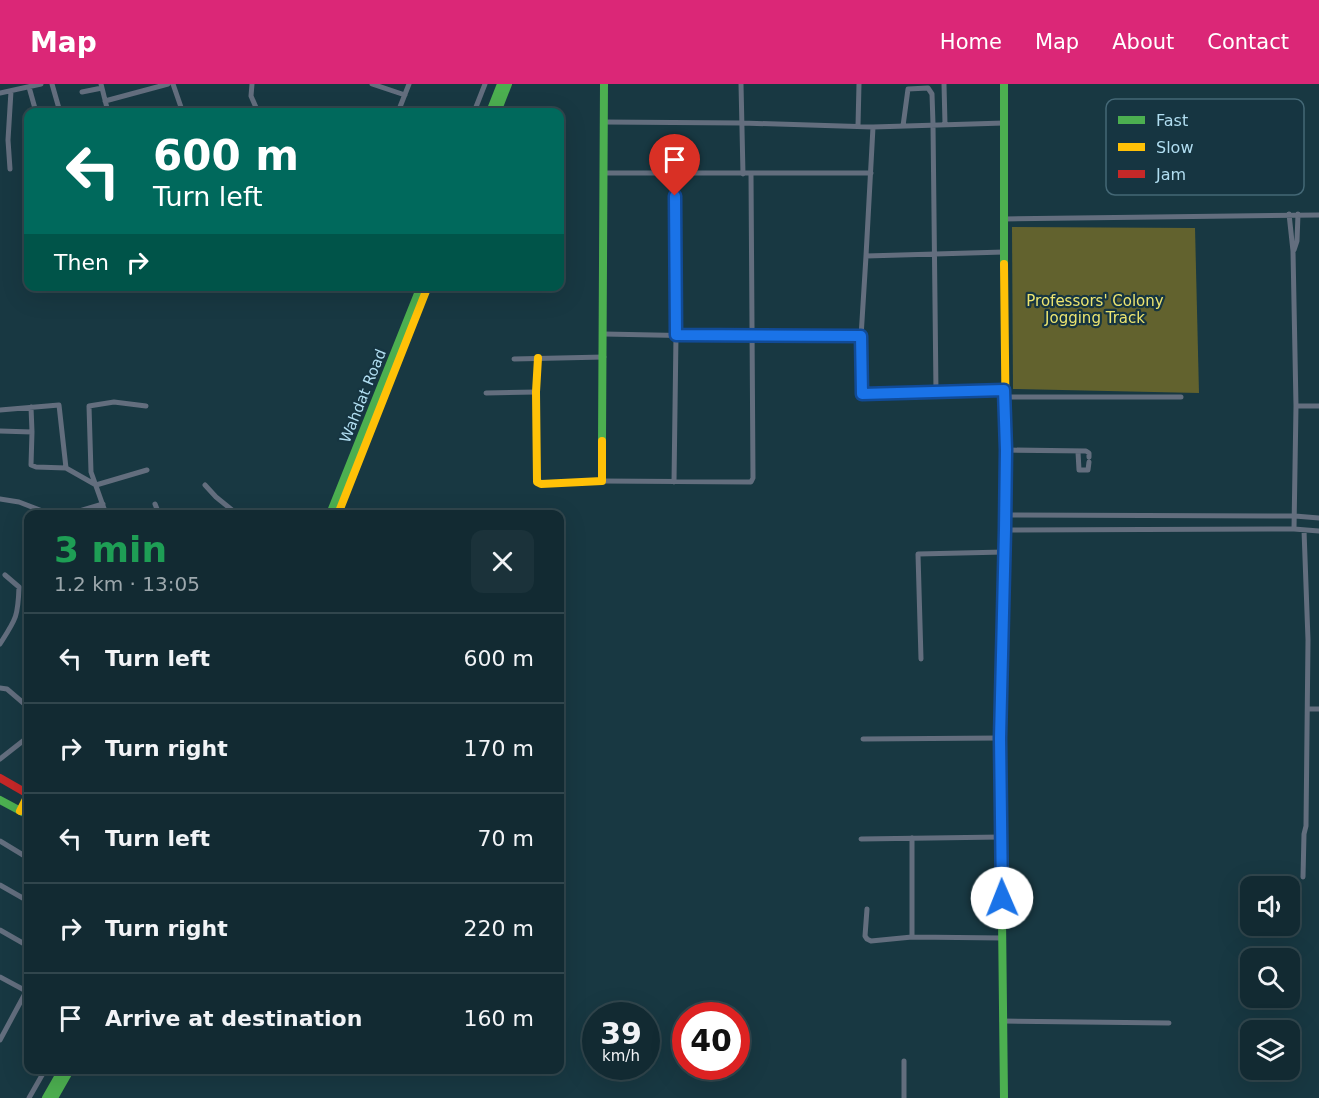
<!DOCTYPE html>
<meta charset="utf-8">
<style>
body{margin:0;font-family:"DejaVu Sans",sans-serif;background:#1b323a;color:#f1f3f6;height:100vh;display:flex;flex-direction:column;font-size:22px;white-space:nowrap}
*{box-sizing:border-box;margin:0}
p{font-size:20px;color:#9ca7ac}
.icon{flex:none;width:33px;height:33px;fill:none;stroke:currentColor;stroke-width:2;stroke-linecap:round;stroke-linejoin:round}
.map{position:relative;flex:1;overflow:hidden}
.side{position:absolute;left:24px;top:426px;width:540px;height:564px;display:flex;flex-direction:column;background:#122a32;border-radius:12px;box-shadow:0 6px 24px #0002,0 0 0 2px #31464d}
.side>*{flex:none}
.hud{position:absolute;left:24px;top:24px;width:540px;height:183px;border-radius:12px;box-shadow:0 6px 24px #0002,0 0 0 2px #31464d;background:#00695c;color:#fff;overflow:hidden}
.fabs{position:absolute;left:1240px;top:792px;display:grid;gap:12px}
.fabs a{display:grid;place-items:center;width:60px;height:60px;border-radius:12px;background:#122a32;box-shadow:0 6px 24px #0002,0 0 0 2px #31464d;font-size:30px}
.speed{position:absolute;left:582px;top:918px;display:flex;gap:12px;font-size:30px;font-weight:700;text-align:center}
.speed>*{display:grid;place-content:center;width:78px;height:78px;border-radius:50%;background:#122a32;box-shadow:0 6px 24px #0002,0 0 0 2px #31464d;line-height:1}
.speed small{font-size:15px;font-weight:400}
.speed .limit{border:9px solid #d22;background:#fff;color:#111}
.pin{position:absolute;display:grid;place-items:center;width:51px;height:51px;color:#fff;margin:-62px -26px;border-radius:50% 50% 50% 0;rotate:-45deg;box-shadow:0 0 6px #0007}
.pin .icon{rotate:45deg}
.me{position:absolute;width:66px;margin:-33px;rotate:359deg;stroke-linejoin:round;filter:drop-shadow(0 0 4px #0008)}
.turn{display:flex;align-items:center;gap:21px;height:126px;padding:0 30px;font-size:27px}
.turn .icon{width:78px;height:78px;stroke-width:2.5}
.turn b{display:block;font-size:42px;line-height:51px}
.then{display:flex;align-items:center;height:57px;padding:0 30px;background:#0003;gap:12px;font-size:22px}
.round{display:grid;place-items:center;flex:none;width:63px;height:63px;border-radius:12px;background:#1b323a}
.headline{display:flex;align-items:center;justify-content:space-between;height:102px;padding:0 30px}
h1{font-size:36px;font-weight:700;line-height:45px;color:#1e9e55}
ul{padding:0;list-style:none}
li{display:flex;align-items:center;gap:18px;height:90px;padding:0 30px;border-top:2px solid #31464d}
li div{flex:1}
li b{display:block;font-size:22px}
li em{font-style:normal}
header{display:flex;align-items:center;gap:36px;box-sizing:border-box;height:84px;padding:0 30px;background:#db2777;color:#fff}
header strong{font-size:28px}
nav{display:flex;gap:33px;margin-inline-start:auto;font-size:21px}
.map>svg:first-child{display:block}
.green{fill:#62622e}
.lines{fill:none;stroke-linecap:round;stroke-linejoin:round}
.street{stroke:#636e7e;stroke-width:5}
.fast{stroke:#4caf50;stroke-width:8}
.slow{stroke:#ffc107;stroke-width:8}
.jam{stroke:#c62828;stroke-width:8}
.route-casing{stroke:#114b97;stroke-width:15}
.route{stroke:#1a73e8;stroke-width:10}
.labels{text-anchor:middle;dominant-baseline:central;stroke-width:4.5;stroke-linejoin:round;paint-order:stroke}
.park-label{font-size:15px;fill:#ede570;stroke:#163541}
.street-label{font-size:15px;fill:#b1def1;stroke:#163541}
.key{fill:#163541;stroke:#446876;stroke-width:1.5}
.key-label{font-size:16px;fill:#b1def1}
</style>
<header>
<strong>Map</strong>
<nav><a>Home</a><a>Map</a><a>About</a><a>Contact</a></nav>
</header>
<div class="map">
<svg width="1319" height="1014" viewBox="0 0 1319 1014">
<rect width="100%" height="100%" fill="#183842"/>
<path class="green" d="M1012 143 1195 144 1199 309 1013 305Z"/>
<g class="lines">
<path class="street" d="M52 0 60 28
M101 0 108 28
M173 0 182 26 179 28
M252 0 251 12 258 28
M372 0 405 11
M741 0 743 90
M944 0 945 40
M29 3 36 28
M82 8 102 4
M0 9 41 0
M105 17 168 0
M398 28 409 0
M474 28 485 0
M604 38 742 39 873 43 866 172 1004 168
M858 42 859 0
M903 42 908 5 928 4 932 10 933 40 936 308
M873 43 1004 39
M10 85 8 56 11 7
M605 89H871
M1289 130 1293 167 1296 322 1294 445
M1004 135 1319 131
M1294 166 1297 157 1298 130
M866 172 861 253 862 310 1004 306
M604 250 753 253H861
M514 275 604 273
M486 309 536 308
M1004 313H1181
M1296 322H1319
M31 323 32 348
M0 326 59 321 66 384
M0 347 32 348 31 381 36 383 66 384 96 401 147 386
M1006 366 1086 367 1089 369V373
M1078 368 1079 386H1088L1089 378
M602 397 751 398 753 394 751 90
M674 398 676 251 674 89
M205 401 216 413 237 430
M0 415 19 418 50 430
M155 420 159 430
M69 430 103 420
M106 430 91 388 89 322 114 318 146 322
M1005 431 1295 432 1319 434
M1005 446 1294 445 1319 447
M0 560C16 535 18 533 19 503L5 491
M921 575 918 470 1004 468
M0 604 7 605 28 623
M1308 625H1319
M863 655 1000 654
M0 675 28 653
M861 755 1001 753
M0 757 28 774
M1303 793 1304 750 1306 742 1308 556 1304 446
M0 801 28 817
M867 825 865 852 867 855 871 857 912 853 1003 854
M0 846 28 862
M912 853V754
M0 893 28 908
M1002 937 1169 939
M0 956 28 904
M904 977V1014
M29 1014 45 986"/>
<path class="fast" d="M1004 0V180
M490 28 501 0
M497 28 508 0
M602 357 604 0
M330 430 421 202
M1004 481 1000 654 1004 1014
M0 716 28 731
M46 1014 62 986
M54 1014 70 986"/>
<path class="slow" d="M538 274 536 308 537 398 541 400 602 397V357
M338 430 428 202
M1004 481 1006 366 1004 180
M20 727 28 711"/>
<path class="jam" d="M0 694 28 710"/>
</g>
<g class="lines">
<defs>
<path id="route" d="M675 112 676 251 861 252 862 310 1004 306 1006 366 1005 446 1000 654 1002 814"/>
</defs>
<use href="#route" class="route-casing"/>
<use href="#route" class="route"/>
</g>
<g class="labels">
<g class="park-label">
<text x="1095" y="217">Professors' Colony<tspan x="1095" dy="17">Jogging Track</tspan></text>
</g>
<g class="street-label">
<text transform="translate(363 312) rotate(-68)">Wahdat Road</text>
</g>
</g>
<rect x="1106" y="15" width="198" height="96" rx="9" class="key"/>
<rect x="1118" y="32" width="27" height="8" fill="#4caf50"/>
<rect x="1118" y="59" width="27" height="8" fill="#ffc107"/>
<rect x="1118" y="86" width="27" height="8" fill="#c62828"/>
<g class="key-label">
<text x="1156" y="42">Fast</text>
<text x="1156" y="69">Slow</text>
<text x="1156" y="96">Jam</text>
</g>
</svg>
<div class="fabs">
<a><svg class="icon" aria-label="sound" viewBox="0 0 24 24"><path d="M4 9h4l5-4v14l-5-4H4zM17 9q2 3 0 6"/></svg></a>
<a><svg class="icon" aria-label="search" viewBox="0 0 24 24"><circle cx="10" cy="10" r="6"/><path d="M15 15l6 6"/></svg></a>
<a><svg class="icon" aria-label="layers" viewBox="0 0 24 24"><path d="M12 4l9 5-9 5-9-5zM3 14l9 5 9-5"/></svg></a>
</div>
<div class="speed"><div>39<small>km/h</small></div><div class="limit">40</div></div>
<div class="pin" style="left:675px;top:112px;background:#d93025"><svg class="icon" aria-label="arrive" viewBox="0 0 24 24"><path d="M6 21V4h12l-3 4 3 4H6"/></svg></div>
<svg class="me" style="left:1002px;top:814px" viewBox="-20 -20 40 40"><circle r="19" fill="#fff"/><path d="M0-13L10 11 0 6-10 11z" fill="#1a73e8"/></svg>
<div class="hud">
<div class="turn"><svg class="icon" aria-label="left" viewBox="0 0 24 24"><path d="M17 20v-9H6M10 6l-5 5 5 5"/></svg><div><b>600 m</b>Turn left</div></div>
<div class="then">Then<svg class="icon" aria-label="right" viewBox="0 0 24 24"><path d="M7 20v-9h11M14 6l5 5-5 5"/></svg></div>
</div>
<section class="side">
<div class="headline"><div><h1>3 min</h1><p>1.2 km · 13:05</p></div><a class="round"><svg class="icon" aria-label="close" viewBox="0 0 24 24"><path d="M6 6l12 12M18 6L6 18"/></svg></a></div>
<ul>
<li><svg class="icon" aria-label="left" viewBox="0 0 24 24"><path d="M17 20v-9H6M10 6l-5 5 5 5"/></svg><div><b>Turn left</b></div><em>600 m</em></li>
<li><svg class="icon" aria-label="right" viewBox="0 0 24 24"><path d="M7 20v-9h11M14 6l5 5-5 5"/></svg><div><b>Turn right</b></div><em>170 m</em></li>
<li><svg class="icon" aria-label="left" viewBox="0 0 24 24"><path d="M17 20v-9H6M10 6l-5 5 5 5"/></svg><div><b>Turn left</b></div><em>70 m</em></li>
<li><svg class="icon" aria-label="right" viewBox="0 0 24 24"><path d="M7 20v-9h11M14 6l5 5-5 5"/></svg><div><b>Turn right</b></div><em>220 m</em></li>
<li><svg class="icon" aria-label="arrive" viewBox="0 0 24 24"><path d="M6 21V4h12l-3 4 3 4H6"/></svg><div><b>Arrive at destination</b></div><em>160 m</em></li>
</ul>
</section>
</div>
